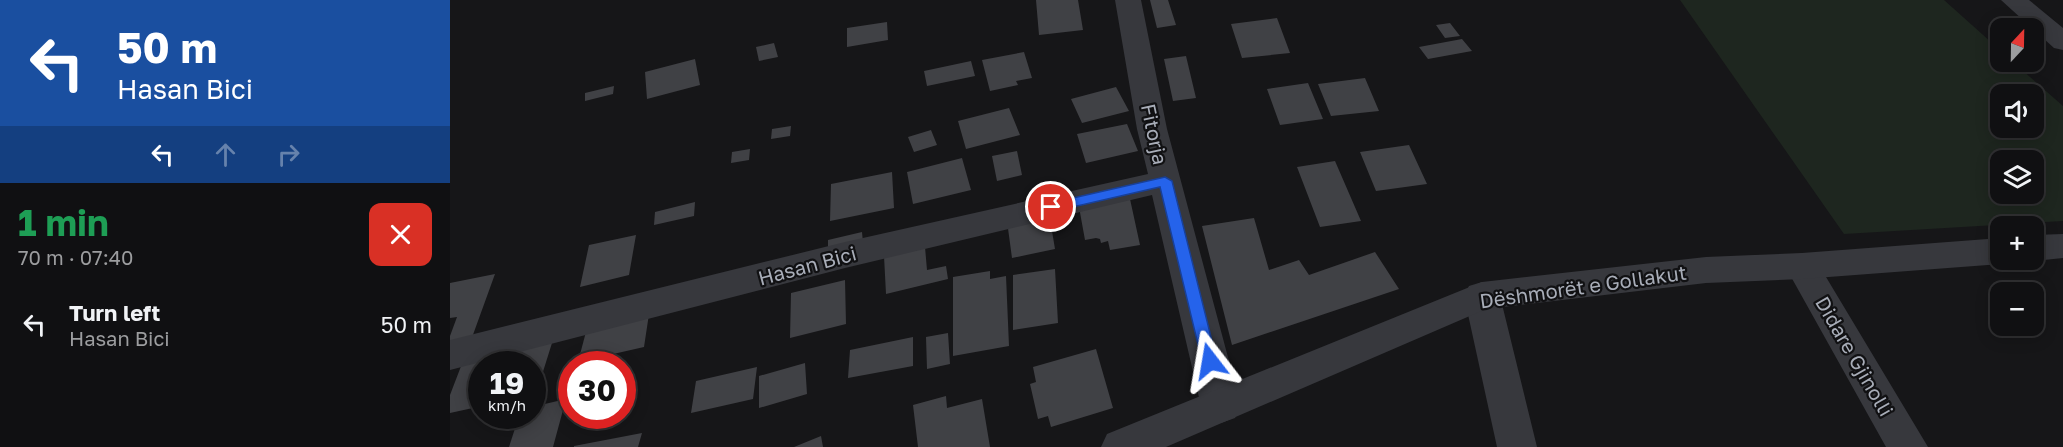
<!DOCTYPE html>
<meta charset="utf-8">
<style>
body{margin:0;font-family:"Golos Text",sans-serif;background:#1e1e20;color:#f1f3f6;height:100vh;display:flex;flex-direction:column;font-size:22px;white-space:nowrap}
*{box-sizing:border-box;margin:0}
p{font-size:20px;color:#9c9d9f}
.icon{flex:none;width:33px;height:33px;fill:none;stroke:currentColor;stroke-width:2;stroke-linecap:round;stroke-linejoin:round}
.map{position:relative;flex:1;overflow:hidden}
.side{display:flex;flex-direction:column;background:#101012;width:450px}
.side>*{flex:none}
.hud{background:#1a4fa0;color:#fff;overflow:hidden}
.needle{width:39px;rotate:22deg}
.controls{position:absolute;left:1540px;top:18px;display:grid;gap:12px}
.controls a{display:grid;place-items:center;width:54px;height:54px;border-radius:12px;background:#101012;box-shadow:0 3px 15px #0003,0 0 0 2px #303032;font-size:30px}
.speed{position:absolute;left:18px;top:351px;display:flex;gap:12px;font-size:30px;font-weight:700;text-align:center}
.speed>*{display:grid;place-content:center;width:78px;height:78px;border-radius:50%;background:#101012;box-shadow:0 3px 15px #0003,0 0 0 2px #303032;line-height:1}
.speed small{font-size:15px;font-weight:400}
.speed .limit{border:9px solid #d22;background:#fff;color:#111}
.pin{position:absolute;display:grid;place-items:center;width:51px;height:51px;color:#fff;margin:-26px;border:3px solid #fff;border-radius:50%;box-shadow:0 2px 6px #0007}
.me{position:absolute;width:66px;margin:-33px;rotate:346deg;stroke-linejoin:round;filter:drop-shadow(0 0 4px #0008)}
.turn{display:flex;align-items:center;gap:21px;height:126px;padding:0 18px;font-size:27px}
.turn .icon{width:78px;height:78px;stroke-width:2.5}
.turn b{display:block;font-size:42px;line-height:51px}
.lanes{display:flex;align-items:center;height:57px;padding:0 18px;background:#0003;justify-content:center;gap:30px;direction:ltr}
.lanes .off{opacity:.35}
.round{display:grid;place-items:center;flex:none;width:63px;height:63px;border-radius:12px;background:#1e1e20}
.headline{display:flex;align-items:center;justify-content:space-between;height:102px;padding:0 18px}
h1{font-size:36px;font-weight:700;line-height:45px;color:#1e9e55}
ul{padding:0;list-style:none}
li{display:flex;align-items:center;gap:18px;height:78px;padding:0 18px}
li div{flex:1}
li b{display:block;font-size:22px}
li em{font-style:normal}
main{display:flex;flex:1;min-height:0}
.map>svg:first-child{display:block}
.green{fill:#1e261f;fill-rule:evenodd}
.building{fill:#404145}
.lines{fill:none;stroke-linecap:round;stroke-linejoin:round}
.minor{fill:#37383d;fill-rule:evenodd}
.tertiary{fill:#37383d;fill-rule:evenodd}
.route{fill:#2563eb;stroke:#184099;stroke-width:1.5}
.labels{text-anchor:middle;dominant-baseline:central;stroke-width:4.5;stroke-linejoin:round;paint-order:stroke}
.street-label{font-size:20px;fill:#a8adb8;stroke:#111113}
</style>
<main>
<section class="side">
<div class="hud">
<div class="turn"><svg class="icon" aria-label="left" viewBox="0 0 24 24"><path d="M17 20v-9H6M10 6l-5 5 5 5"/></svg><div><b>50 m</b>Hasan Bici</div></div>
<div class="lanes"><svg class="icon" aria-label="left" viewBox="0 0 24 24"><path d="M17 20v-9H6M10 6l-5 5 5 5"/></svg><svg class="icon off" aria-label="ahead" viewBox="0 0 24 24"><path d="M12 20V5M6 11l6-6 6 6"/></svg><svg class="icon off" aria-label="right" viewBox="0 0 24 24"><path d="M7 20v-9h11M14 6l5 5-5 5"/></svg></div>
</div>
<div class="headline"><div><h1>1 min</h1><p>70 m · 07:40</p></div><a class="round" style="background:#d93025;color:#fff"><svg class="icon" aria-label="close" viewBox="0 0 24 24"><path d="M6 6l12 12M18 6L6 18"/></svg></a></div>
<ul>
<li><svg class="icon" aria-label="left" viewBox="0 0 24 24"><path d="M17 20v-9H6M10 6l-5 5 5 5"/></svg><div><b>Turn left</b><p>Hasan Bici</p></div><em>50 m</em></li>
</ul>
</section>
<div class="map">
<svg width="1613" height="447" viewBox="0 0 1613 447">
<rect width="100%" height="100%" fill="#161618"/>
<path class="green" d="M1230 0H1494L1551 51V62H1563L1613 106V221L1394 234ZM1551 94H1584V128H1551ZM1551 160H1584V194H1551Z"/>
<path class="building" d="M586 0H628L633 30 589 35Z
M700 0H718L726 25 707 28Z
M827 18 840 53 792 58 781 24Z
M437 22 438 40 397 47V28Z
M1000 23 1010 36 995 38 986 25Z
M1012 39 1022 51 978 59 969 47Z
M324 43 328 57 309 61 306 47Z
M574 52 582 78 566 81 568 85 540 91 532 60Z
M736 56 746 98 723 101 714 59Z
M245 59 250 85 197 99 195 72Z
M521 61 525 76 477 86 474 71Z
M915 78 929 111 881 116 868 84Z
M858 83 873 119 830 125 817 89Z
M164 86 163 94 135 101V93Z
M666 87 679 111 632 123 621 99Z
M559 108 570 135 516 149 508 121Z
M677 124 688 151 636 163 627 134Z
M341 126 340 136 321 139 322 129Z
M481 130 487 145 464 152 458 137Z
M959 145 977 184 926 191 910 152Z
M300 149 299 160 281 163 282 152Z
M567 151 572 175 547 181 542 156Z
M512 158 521 190 463 204 457 172Z
M885 161 911 221 870 227 847 167Z
M442 172 444 208 380 221 381 184Z
M680 199 690 245 660 250 658 241 651 243 650 239 646 238 635 240 629 207Z
M245 202 244 216 204 225 205 212Z
M599 213 605 249 562 258 557 221Z
M804 218 819 270 849 260 859 275 925 252 949 289 782 345 752 226Z
M412 232 413 243 378 252V240Z
M186 235 179 275 130 287 139 245Z
M475 247 477 270 496 266 498 279 436 294 434 256Z
M605 269 608 323 563 330V275Z
M540 271V279L556 276 559 346 503 356V277Z
M45 274 20 343 0 347V336L7 317 0 318V283Z
M395 280 396 324 340 338 341 293Z
M199 314 194 347 128 362 137 328Z
M498 333 500 364 477 369 476 337Z
M463 337V366L398 378 400 350Z
M102 343 86 394 82 395V364H32V406L0 413V395L13 361Z
M646 349 663 408 601 427 598 416 588 419 580 384 586 382 583 367Z
M355 363 357 394 309 408V376Z
M307 367 303 399 241 413 246 381Z
M496 396 497 408 532 399 540 447H468L463 405Z
M116 399 103 447H59L69 416H82V407Z
M192 433 188 447H124V446Z
M371 436 373 447H344Z"/>
<g class="lines">
<path class="minor" d="M665 0H691L717 129 791 406 785 418 771 423 757 418 751 406 702 195 395 268 0 370V340L395 242 698 174 687 129Z
M1551 0H1579L1613 28V50L1604 48Z
M1352 253 1364 257 1478 447H1436L1335 266 1340 257Z
M1032 282 1045 286 1050 296 1087 447H1047L1014 296 1019 286Z"/>
<path class="tertiary" d="M1613 234V258L1584 261 1581 260H1584V235Z
M1551 238V260H1563L1551 264 1352 279 1256 283 1036 309 716 447H651L657 434 1032 282 1256 257 1352 253Z"/>
</g>
<path class="route" d="M715 177 722 181 767 361 765 366 760 368 754 366 752 361 710 187 601 212 594 207 601 203Z"/>
<g class="labels">
<g class="street-label">
<text transform="translate(705 134) rotate(78)">Fitorja</text>
<text transform="translate(357 265) rotate(-15)">Hasan Bici</text>
<text transform="translate(1133 286) rotate(-8)">Dëshmorët e Gollakut</text>
<text transform="translate(1405 356) rotate(60)">Didare Gjinolli</text>
</g>
</g>
</svg>
<div class="controls">
<a><svg class="needle" viewBox="-14 -14 28 28"><path d="M0-13l5 13h-10z" fill="#e53935"/><path d="M0 13l5-13h-10z" fill="#9c9d9f"/></svg></a>
<a><svg class="icon" aria-label="sound" viewBox="0 0 24 24"><path d="M4 9h4l5-4v14l-5-4H4zM17 9q2 3 0 6"/></svg></a>
<a><svg class="icon" aria-label="layers" viewBox="0 0 24 24"><path d="M12 4l9 5-9 5-9-5zM3 14l9 5 9-5"/></svg></a>
<a>+</a>
<a>−</a>
</div>
<div class="speed"><div>19<small>km/h</small></div><div class="limit">30</div></div>
<div class="pin" style="left:601px;top:207px;background:#d93025"><svg class="icon" aria-label="arrive" viewBox="0 0 24 24"><path d="M6 21V4h12l-3 4 3 4H6"/></svg></div>
<svg class="me" style="left:760px;top:361px" viewBox="-20 -20 40 40"><path d="M0-17L14 15 0 8-14 15z" fill="#2563eb" stroke="#fff" stroke-width="4"/></svg>
</div>
</main>
